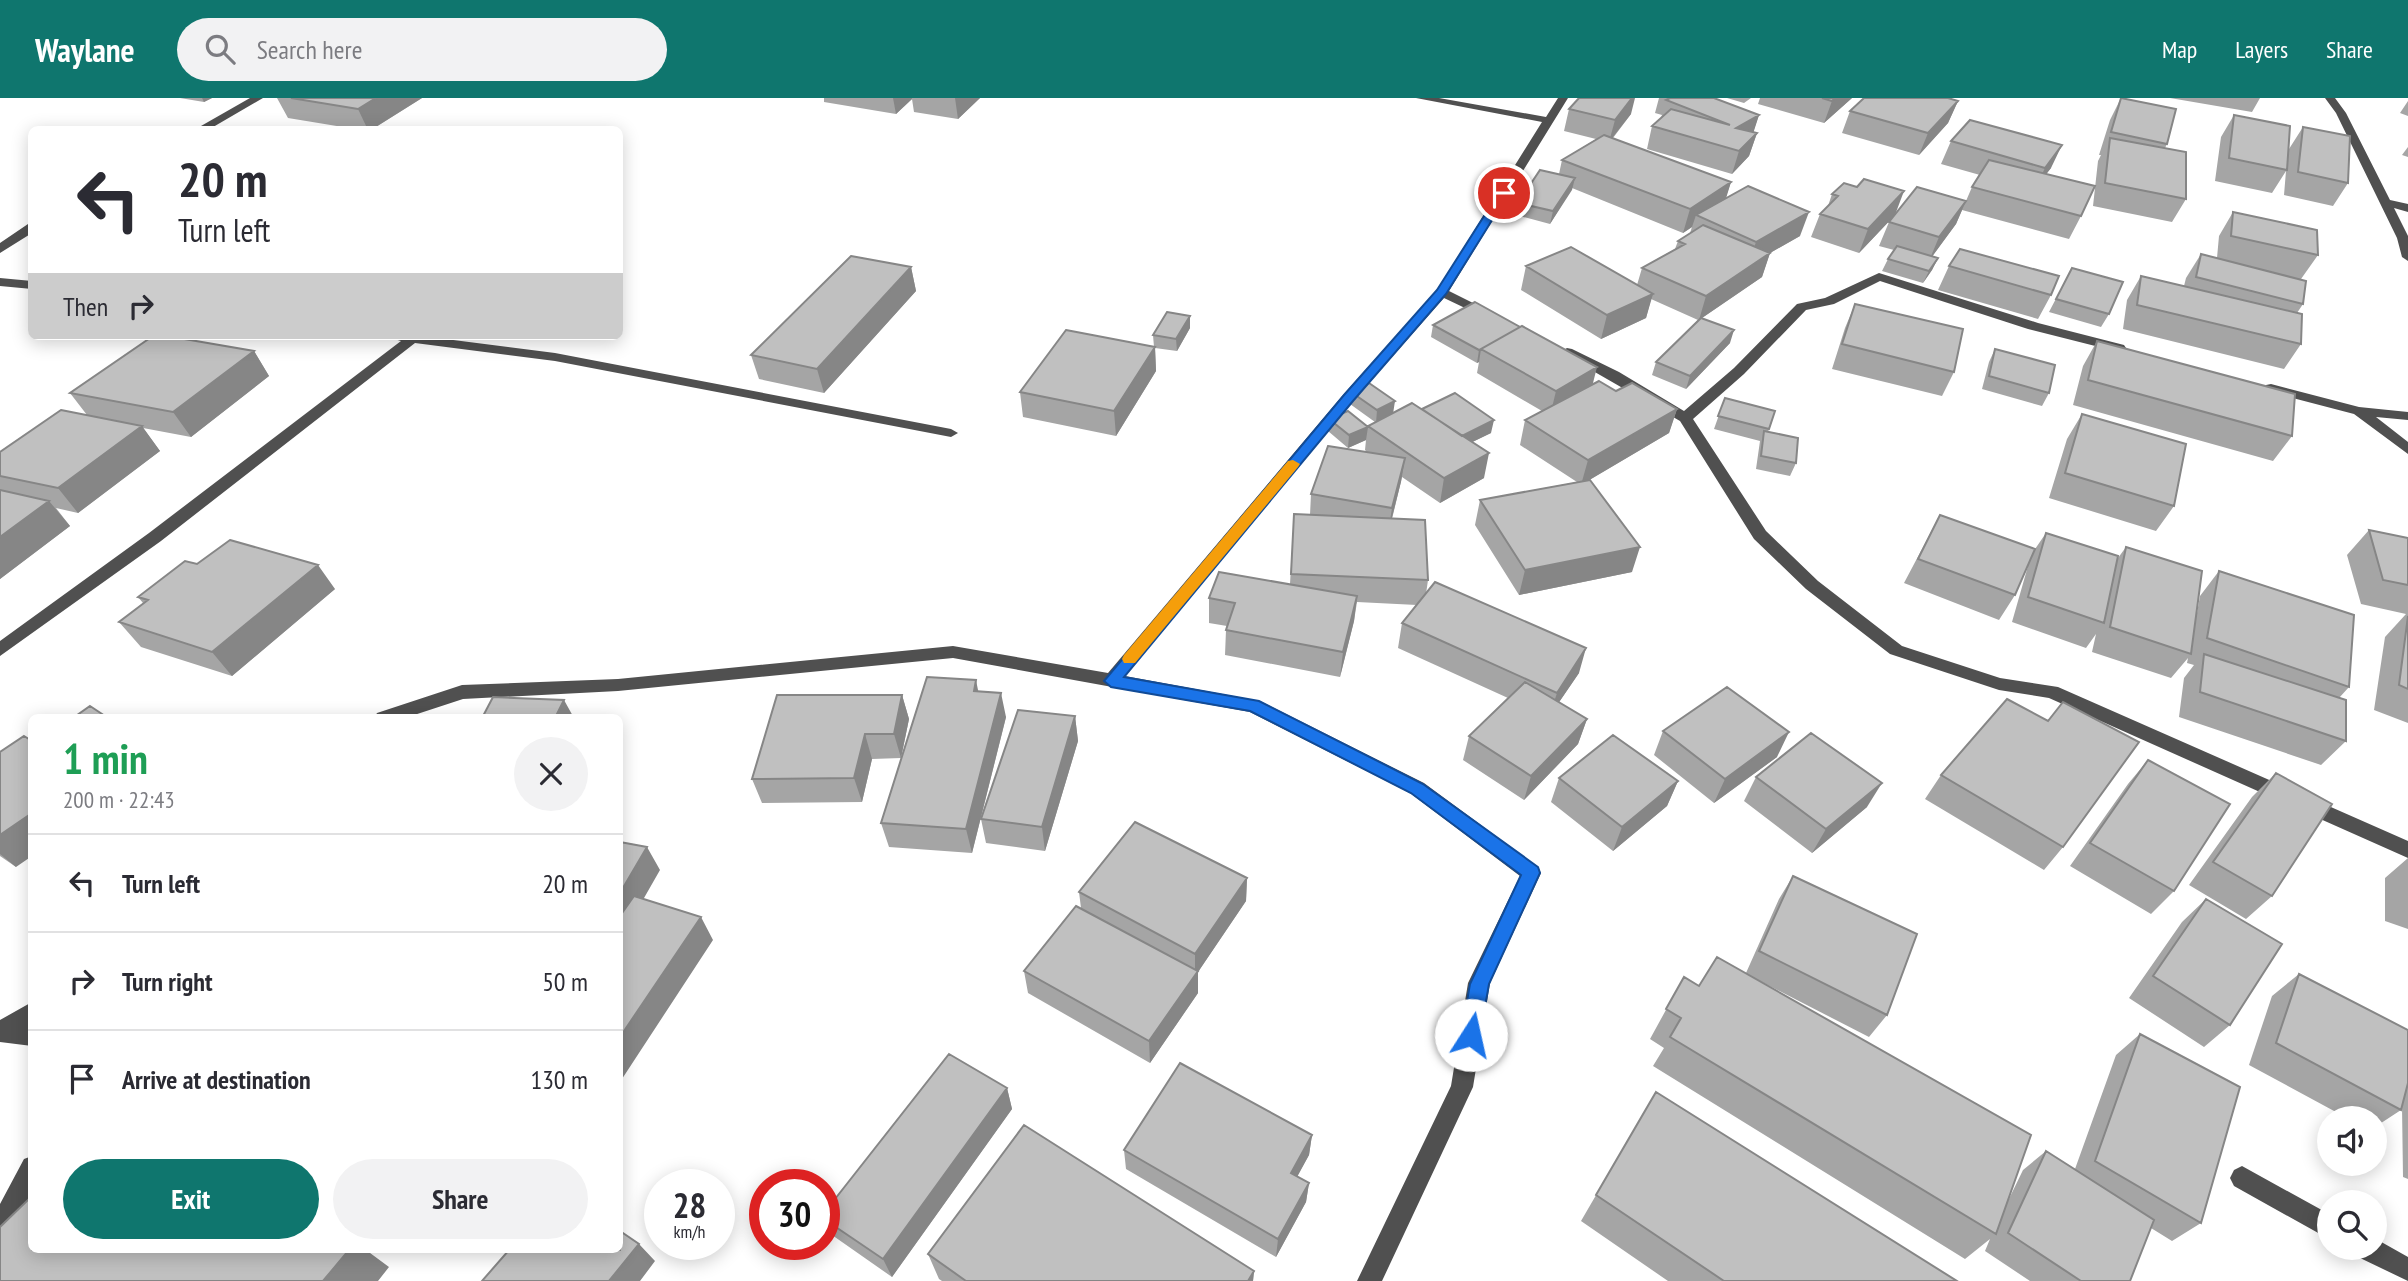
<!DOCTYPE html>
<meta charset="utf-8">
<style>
body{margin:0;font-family:"PT Sans Narrow",sans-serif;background:#f2f2f3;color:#2b2b33;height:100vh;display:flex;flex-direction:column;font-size:26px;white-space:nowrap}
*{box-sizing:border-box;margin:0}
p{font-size:23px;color:#7c7c81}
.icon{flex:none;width:38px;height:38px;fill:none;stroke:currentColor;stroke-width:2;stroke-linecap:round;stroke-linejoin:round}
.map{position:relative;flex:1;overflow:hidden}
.sheet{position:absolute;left:28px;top:616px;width:595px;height:539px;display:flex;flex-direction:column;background:#fff;border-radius:10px;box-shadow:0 4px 18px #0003}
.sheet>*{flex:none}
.top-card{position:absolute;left:28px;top:28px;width:595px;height:214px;border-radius:10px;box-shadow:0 4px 18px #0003;background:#fff;color:#2b2b33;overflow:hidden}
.buttons{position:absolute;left:2317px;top:1008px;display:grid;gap:14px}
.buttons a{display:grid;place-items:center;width:70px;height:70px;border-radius:50%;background:#fff;box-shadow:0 4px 18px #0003;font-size:35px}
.speed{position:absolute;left:644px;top:1071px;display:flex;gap:14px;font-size:35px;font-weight:700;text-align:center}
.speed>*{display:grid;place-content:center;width:91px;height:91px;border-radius:50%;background:#fff;box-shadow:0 4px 18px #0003;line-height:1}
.speed small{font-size:18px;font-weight:400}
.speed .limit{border:10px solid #d22;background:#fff;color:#111}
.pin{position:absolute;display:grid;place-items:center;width:60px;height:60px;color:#fff;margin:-30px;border:4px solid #fff;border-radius:50%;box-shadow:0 2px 7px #0007}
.me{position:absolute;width:77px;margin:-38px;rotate:10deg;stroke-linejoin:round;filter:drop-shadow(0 0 5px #0008)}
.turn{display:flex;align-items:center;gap:24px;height:147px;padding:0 35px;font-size:32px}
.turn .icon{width:91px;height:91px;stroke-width:2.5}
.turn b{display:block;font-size:49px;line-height:60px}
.then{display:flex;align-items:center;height:66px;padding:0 35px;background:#0003;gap:14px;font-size:26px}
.round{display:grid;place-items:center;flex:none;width:74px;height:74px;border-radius:37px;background:#f2f2f3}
.summary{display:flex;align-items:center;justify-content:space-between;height:119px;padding:0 35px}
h1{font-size:42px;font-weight:600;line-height:52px;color:#1e9e55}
.action{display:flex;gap:14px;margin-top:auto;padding:14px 35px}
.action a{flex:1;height:80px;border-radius:42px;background:#0f766e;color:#fff;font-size:28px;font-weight:600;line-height:80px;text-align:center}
.action a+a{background:#f2f2f3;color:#2b2b33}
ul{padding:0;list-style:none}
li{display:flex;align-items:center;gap:21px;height:98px;padding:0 35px;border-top:2px solid #e1e1e2}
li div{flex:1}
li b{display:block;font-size:26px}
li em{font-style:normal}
header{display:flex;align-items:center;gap:42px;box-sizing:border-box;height:98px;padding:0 35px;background:#0f766e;color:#fff}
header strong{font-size:33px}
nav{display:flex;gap:38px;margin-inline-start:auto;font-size:24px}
.search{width:490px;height:63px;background:#f2f2f3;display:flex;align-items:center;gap:18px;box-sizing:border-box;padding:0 24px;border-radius:38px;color:#7c7c81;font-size:26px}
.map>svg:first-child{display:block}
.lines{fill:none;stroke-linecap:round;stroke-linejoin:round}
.minor{fill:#505050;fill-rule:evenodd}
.wall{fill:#a5a5a5}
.shaded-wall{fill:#868686}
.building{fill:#c0c0c0;stroke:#868686;stroke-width:2}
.route{fill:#1a73e8;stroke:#114b97;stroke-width:2}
.slow{fill:#f59e0b}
</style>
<header>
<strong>Waylane</strong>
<div class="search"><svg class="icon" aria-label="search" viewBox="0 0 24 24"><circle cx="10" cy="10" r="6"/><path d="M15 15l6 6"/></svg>Search here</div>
<nav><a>Map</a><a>Layers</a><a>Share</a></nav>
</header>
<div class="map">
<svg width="2408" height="1183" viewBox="0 0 2408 1183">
<rect width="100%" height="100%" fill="#fff"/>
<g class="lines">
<path class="minor" d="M250 0H263L208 32H194Z
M1416 0H1439L1546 19 1558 0H1568L1449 193 1497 217 1496 220H1486L1444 200 1353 303 1125 578 1260 603 1424 685 1538 769 1541 775 1490 885 1473 989 1382 1183H1357L1451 988 1468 885 1520 778 1410 695 1250 614 953 560 618 593 463 601 405 620H374L377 615 462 587 618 581 953 548 1108 575 1343 297 1437 192 1542 24Z
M2325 0H2335L2346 15 2390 102 2408 106V114L2394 110 2408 138V163L2402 159 2397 140 2336 15Z
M28 126H32V135L0 155V145Z
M1879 175 2038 225 2124 247 2126 250 2119 254 2028 231 1880 183 1834 206 1806 212 1744 276 1693 321 1766 433 1818 483 1902 548 2000 580 2058 589 2408 743V760L2049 600 1999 592 1890 556 1806 491 1754 441 1680 323 1560 254 1567 250 1572 251 1619 274 1684 313 1734 270 1797 206 1825 200Z
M0 180 32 183V191L0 188Z
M384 238H422L555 255 951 331 958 335 951 339 555 263 415 245 161 443 0 558V543L149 435 401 243Z
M2271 286 2359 309 2408 314V322L2376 319 2408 344V356L2354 316 2266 293V287Z
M32 904V926L29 928H32V948L0 944V922Z
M32 1058V1094L8 1139 0 1143V1106L24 1061Z
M2242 1068 2329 1116V1141L2234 1088 2230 1080 2234 1072Z
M2376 1141 2408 1159V1183L2358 1159 2355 1150H2375Z"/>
</g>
<path class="wall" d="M180 0H212L204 4Z
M277 0H422L371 32H361L288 20Z
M824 0H980L958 21 914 14 912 1 896 16 824 4Z
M1659 0H1714L1759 17 1753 34 1757 35 1749 58 1732 76 1647 51 1652 28 1661 20 1662 17 1655 15Z
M1727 0H1751L1744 5Z
M1760 0H1852L1824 25 1758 6Z
M2121 0 2167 46 2165 50 2186 101 2172 124 2093 108 2098 63 2101 57H2099L2110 22Z
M2170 0H2260L2252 14Z
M1958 3 1948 25 1919 57 1842 35 1850 13Z
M2408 3V18L2400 15Z
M1569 11 1631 16 1613 40 1731 84 1725 101 1800 138 1770 155 1762 179 1702 220 1730 245 1686 291 1652 277 1656 264 1698 222 1651 201 1646 220 1601 241 1521 192 1526 168 1637 187 1642 170 1675 151 1678 143 1690 135 1692 129 1683 135 1572 90 1550 126 1516 117 1518 105 1559 76 1562 62 1596 41 1564 33Z
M2234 17 2289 51 2303 29 2348 85 2333 108 2284 97 2286 73 2272 95 2215 83 2221 39Z
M1951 43 2051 70 2046 76 2081 118 2069 141 1962 112 1956 126 1932 158 1938 160 1932 172 1923 185 1882 173 1888 161 1894 152 1879 148 1889 124 1895 117 1859 155 1811 139 1820 116 1828 108 1832 96 1895 116 1966 103 1972 89 1980 77 1941 66Z
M2408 49V59L2402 57Z
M2233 114 2318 157 2301 181 2303 206 2297 215 2301 246 2284 271 2123 231 2127 202 2141 178 2184 188 2186 180 2201 156 2217 160 2219 138Z
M1949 168 2051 197 2038 221 1938 192Z
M911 169 916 193 824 295 759 281 751 257Z
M2072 170 2109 216 2101 229 2049 214Z
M1855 206 1954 274 1942 298 1832 271 1845 230Z
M1190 218V230L1177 253 1155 250 1156 273 1116 338 1023 319 1020 294 1154 249 1153 237Z
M1433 227 1592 286 1677 311 1669 335 1589 382 1632 474 1519 497 1475 427 1480 402 1577 384 1520 347 1525 322 1542 313 1477 275 1479 264 1477 265 1431 239Z
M2097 243 2292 338 2273 363 2073 307 2083 268Z
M1995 251 2049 295 2042 308 1982 291 1989 264Z
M254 253 269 278 191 339 143 330 160 353 78 415 56 410 70 428 0 481V378L87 317 70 295Z
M1351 294 1394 314 1422 311 1491 335 1472 344 1484 380 1440 405 1402 379 1392 421 1428 482 1426 496 1579 575 1559 604 1587 621 1578 646 1524 702 1463 662 1469 638 1508 600 1398 550 1402 525 1417 507 1357 504 1354 523 1340 579 1225 557 1226 532 1227 528 1209 525V500L1290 486 1294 416 1310 417 1311 396 1367 354 1365 352 1366 342 1348 350 1328 333 1329 321 1368 329 1375 324 1350 306Z
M1725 300 1775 313 1768 334 1796 365 1790 378 1756 371 1760 343 1714 331Z
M2082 316 2174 408 2156 433 2049 400 2067 341Z
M1940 417 2033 454 2046 435 2118 460 2126 449 2197 515 2200 498 2219 473 2349 589 2339 600 2346 643 2321 667 2179 619 2184 580 2194 567 2187 565 2188 560 2171 580 2092 554 2096 536 2086 550 2012 524 2028 468 2015 497 1999 522 1904 485Z
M2369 432 2408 440V625L2374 612 2385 539 2406 516 2361 506 2347 457Z
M197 466 335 491 232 578 141 549 119 524 143 505 138 499Z
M979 593 1006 619 972 755 889 749 881 725Z
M902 597 909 621 901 660 872 661 862 704 762 705 752 681Z
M1075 618 1078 643 1045 753 986 745 981 721Z
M1663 633 1777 659 1714 705 1654 657Z
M0 654 16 769 0 758Z
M2148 662 2174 793 2151 816 2070 768 2128 686Z
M2276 675 2272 798 2246 821 2189 787 2252 699Z
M1941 677 2063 749 2044 772 1925 701Z
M1756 679 1867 709 1812 755 1744 703Z
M1559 680 1678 683 1667 708 1613 753 1551 704Z
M2408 760V831L2385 823V780Z
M1793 778 1887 917 1869 939 1754 880 2007 1105 2023 1072 2046 1053 2075 1071 2116 957 2140 936 2201 1125 2172 1143 2151 1130 2130 1183H2030L1985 1153 1990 1141 1965 1161 1653 968 1664 950 1650 941 1684 879 1699 888 1746 875 1779 801Z
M1247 780 1246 803 1198 874V895L1150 965 1028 895 1024 873 1081 810 1079 794Z
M2206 801 2230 927 2204 949 2129 900 2182 824Z
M2299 876 2408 932V1081L2403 1079 2402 1008 2401 1012 2375 1029V1020H2347L2249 967 2272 898Z
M1007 990 1012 1011 892 1179 832 1137 824 1125V1115Z
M1656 994 1957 1183H1668L1581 1123Z
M1312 1037 1309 1057 1297 1078 1309 1085 1306 1104 1276 1159 1126 1071 1124 1052Z
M928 1156 1254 1173 1253 1183H942L939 1181Z"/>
<path class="shaded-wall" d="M202 0H212L204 4Z
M376 0H422L371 32H368L358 11Z
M893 0H912V1L896 16Z
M955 0H980L958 21Z
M1632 0H1635L1631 16 1609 44 1615 22Z
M1835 0H1852L1824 25 1832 3Z
M1958 3 1948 25 1919 57 1928 35Z
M1759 17 1752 39 1736 30Z
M1757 35 1749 58 1732 76 1739 53Z
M2062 47 2051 70 2034 92 2045 70Z
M1575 80 1572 92 1550 126 1553 113Z
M1731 84 1724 107 1696 117 1692 129 1683 135 1690 111Z
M1904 93 1895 117 1859 155 1868 131Z
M1966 103 1956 126 1929 163 1939 139Z
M1809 114 1800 138 1770 155 1762 179 1699 222 1706 198 1748 168 1756 144Z
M1938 160 1932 172 1923 185 1929 173Z
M911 169 916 193 824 295 817 271Z
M1653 196 1646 220 1601 241 1607 217Z
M1190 218V230L1177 253 1176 241Z
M1734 232 1730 245 1686 291 1690 278Z
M1155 249 1156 273 1116 338 1114 313Z
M1481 251 1479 264 1477 265 1479 252Z
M254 253 269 278 191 339 173 314Z
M1597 269 1591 293 1550 318 1556 293Z
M1395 303 1393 316 1376 325 1377 312Z
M1677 311 1669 335 1581 387 1588 362Z
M1494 322 1491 335 1454 353 1457 340Z
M142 328 160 353 78 415 58 390Z
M1368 329 1366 342 1348 350 1349 337Z
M1489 355 1484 380 1440 405 1444 380Z
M1405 360 1401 384 1388 435 1392 410Z
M49 403 70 428 0 481V439Z
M1640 449 1632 474 1519 497 1525 472Z
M318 467 335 491 232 578 212 554Z
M1357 498 1354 523 1340 579 1343 554Z
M1586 550 1579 575 1549 619 1557 595Z
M976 582 981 607 974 593Z
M1001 595 1006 619 972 755 966 731Z
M902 597 909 621 901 660 894 636Z
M564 602 574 620H555Z
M1075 618 1078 643 1045 753 1042 729Z
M1587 621 1578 646 1524 702 1531 678Z
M1789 634 1777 659 1714 705 1725 681Z
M865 636 872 661 862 704 854 680Z
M1678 683 1667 708 1613 753 1622 729Z
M1882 685 1867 709 1812 755 1826 731Z
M32 715V758L16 769 0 756V737Z
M647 749 660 772 620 842V795Z
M1247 780 1246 803 1198 874V895L1150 965 1149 943 1195 877V856Z
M701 819 713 842 620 984V939Z
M1007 990 1012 1011 892 1179 883 1161Z
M1312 1037 1309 1057 1289 1094 1291 1075Z
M1309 1085 1306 1104 1276 1159 1278 1141Z
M639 1146 655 1163 640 1183H609Z
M349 1152H366L389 1169 378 1183H323Z
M1254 1173 1253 1183H1248Z"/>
<path class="building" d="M291 0H376L358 11Z
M1579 0H1632L1615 22 1569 11Z
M1670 0H1714L1759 17 1736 30 1757 35 1739 53 1652 28 1671 11 1730 27 1666 2Z
M1822 0H1835L1832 3Z
M1864 0H1948L1958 3 1928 35 1850 13Z
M2121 0 2176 11 2167 46 2111 34Z
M2234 17 2290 28 2287 72 2229 60Z
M1970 22 2062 47 2045 70 1951 43Z
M2303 29 2350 38 2348 85 2298 74Z
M1604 37 1731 84 1690 111 1562 62Z
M2110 40 2186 54V101L2105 85Z
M1989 62 2095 88 2081 118 1972 89Z
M1540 72 1575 80 1553 113 1518 105Z
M1864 81 1904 93 1868 131 1820 116 1838 98 1832 96 1844 85 1857 89Z
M1748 88 1809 114 1756 144 1696 117Z
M1917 89 1966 103 1939 139 1889 124Z
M2233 114 2317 132 2318 157 2231 138Z
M1703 127 1770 155 1706 198 1642 170 1685 146 1678 143Z
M1897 148 1938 160 1929 173 1888 161Z
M1571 149 1653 196 1607 217 1526 168Z
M1960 151 2059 178 2051 197 1949 168Z
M2201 156 2306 183 2303 206 2196 179Z
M851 158 911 169 817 271 751 257Z
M2072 170 2123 184 2109 216 2056 201Z
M2141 178 2302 216 2301 246 2137 207Z
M1475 204 1520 229 1479 252 1433 227Z
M1855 206 1963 231 1954 274 1842 246Z
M1167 214 1190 218 1176 241 1153 237Z
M1701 220 1734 232 1690 278 1656 264Z
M1522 228 1597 269 1556 293 1481 251Z
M1066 232 1155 249 1114 313 1020 294Z
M153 238H167L254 253 173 314 70 295Z
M2097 243 2295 296 2292 338 2088 282Z
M1995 251 2055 267 2049 295 1989 278Z
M1599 283 1616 293 1632 285 1677 311 1588 362 1525 322Z
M1369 285 1395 303 1377 312 1351 294Z
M1455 295 1494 322 1462 338 1422 311Z
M1725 300 1775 313 1769 331 1718 318Z
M1412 305 1489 355 1444 380 1368 328Z
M61 312 142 328 58 390 0 378V354Z
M1348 313 1368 329 1349 337 1329 321Z
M2082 316 2186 346 2174 408 2065 375Z
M1764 333 1798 340 1796 365 1761 358Z
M1328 348 1405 360 1392 410 1311 396Z
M1590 382 1640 449 1525 472 1480 402Z
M0 392 49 403 0 439Z
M1294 416 1425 422 1428 482 1291 476Z
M1940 417 2035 451 2015 497 1918 461Z
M2369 432 2408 440V487L2383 482Z
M2046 435 2118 458 2104 525 2028 499Z
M230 442 318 467 212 554 119 524 148 502 138 499 185 463 197 466Z
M2126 449 2202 473 2191 556 2110 529Z
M2219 473 2354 517 2349 589 2207 540Z
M1219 474 1357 498 1343 554 1226 532 1235 505 1209 500Z
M1435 484 1586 550 1557 595 1402 525Z
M2408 518V591L2399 587Z
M2204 556 2346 602V643L2200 594Z
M927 579 976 582 974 593 1001 595 966 731 881 725Z
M1525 584 1587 621 1531 678 1469 638Z
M1727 589 1789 634 1725 681 1663 633Z
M777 597H902L894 636H865L854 680 752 681Z
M493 599 564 602 555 620H482Z
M2007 601 2048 623 2063 604 2139 644 2063 749 1941 677Z
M90 608 108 620H73Z
M1018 612 1075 618 1042 729 981 721Z
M1811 635 1882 685 1826 731 1756 679Z
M1613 637 1678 683 1622 729 1559 680Z
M24 638 32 643V715L0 737V654Z
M2148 662 2230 706 2174 793 2090 745Z
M2276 675 2332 706 2272 798 2213 764Z
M1135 724 1247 780 1195 856 1079 794Z
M620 744 647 749 620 795Z
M1793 778 1917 836 1887 917 1759 853Z
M634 798 701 819 620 939V818Z
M2206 801 2282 846 2230 927 2153 878Z
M1076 808 1198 873 1149 943 1024 873Z
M1717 859 2031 1037 1996 1136 1670 939 1681 920 1666 911 1684 879 1699 888Z
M2299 876 2408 932V985L2401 1012 2276 945Z
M2140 936 2240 989 2201 1125 2095 1063Z
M949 956 1007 990 883 1161 824 1121V1115Z
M1180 965 1312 1037 1291 1075 1309 1085 1278 1141 1124 1052Z
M1656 994 1957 1183H1724L1596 1097Z
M1024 1027 1254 1173 1248 1183H966L928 1156Z
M2046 1053 2154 1122 2130 1183H2081L2008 1135Z
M32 1098V1152H349L323 1183H0V1129Z
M620 1133 639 1146 609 1183H482L509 1152H620Z"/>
<path class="route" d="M1500 93 1509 95 1446 196 1353 303 1124 579 1259 603 1423 686 1538 769 1540 775 1489 886 1480 937 1477 944 1471 946 1464 944 1461 937 1470 886 1521 777 1411 695 1250 613 1111 589 1104 583 1344 297 1437 192Z"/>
<path class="slow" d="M1293 362 1300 366 1298 369 1135 565H1124L1122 561 1124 557 1288 363Z"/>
</svg>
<div class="buttons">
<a><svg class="icon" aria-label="sound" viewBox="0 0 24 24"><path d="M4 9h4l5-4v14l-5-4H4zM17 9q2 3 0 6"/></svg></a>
<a><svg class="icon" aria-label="search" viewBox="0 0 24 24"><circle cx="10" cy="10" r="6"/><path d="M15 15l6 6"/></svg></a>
</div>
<div class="speed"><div>28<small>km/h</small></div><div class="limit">30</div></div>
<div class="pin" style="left:1504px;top:95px;background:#d93025"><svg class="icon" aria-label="arrive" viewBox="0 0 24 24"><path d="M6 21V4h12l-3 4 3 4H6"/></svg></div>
<svg class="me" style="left:1471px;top:937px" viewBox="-20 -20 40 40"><circle r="19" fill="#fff"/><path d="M0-13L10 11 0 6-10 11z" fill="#1a73e8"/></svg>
<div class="top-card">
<div class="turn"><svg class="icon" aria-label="left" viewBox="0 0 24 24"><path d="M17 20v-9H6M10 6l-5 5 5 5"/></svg><div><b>20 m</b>Turn left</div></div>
<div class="then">Then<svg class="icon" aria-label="right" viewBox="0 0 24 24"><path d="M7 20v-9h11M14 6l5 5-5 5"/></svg></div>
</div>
<section class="sheet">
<div class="summary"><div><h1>1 min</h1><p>200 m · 22:43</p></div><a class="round"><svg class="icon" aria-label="close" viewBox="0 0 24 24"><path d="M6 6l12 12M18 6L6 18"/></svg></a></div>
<ul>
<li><svg class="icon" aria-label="left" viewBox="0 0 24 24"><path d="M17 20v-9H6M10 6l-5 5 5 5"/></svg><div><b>Turn left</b></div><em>20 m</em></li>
<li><svg class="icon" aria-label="right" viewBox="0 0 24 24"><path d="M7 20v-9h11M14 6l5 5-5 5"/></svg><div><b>Turn right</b></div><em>50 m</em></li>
<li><svg class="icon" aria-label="arrive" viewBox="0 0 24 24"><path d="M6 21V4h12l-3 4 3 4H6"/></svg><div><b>Arrive at destination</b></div><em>130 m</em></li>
</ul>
<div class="action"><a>Exit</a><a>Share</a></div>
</section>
</div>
